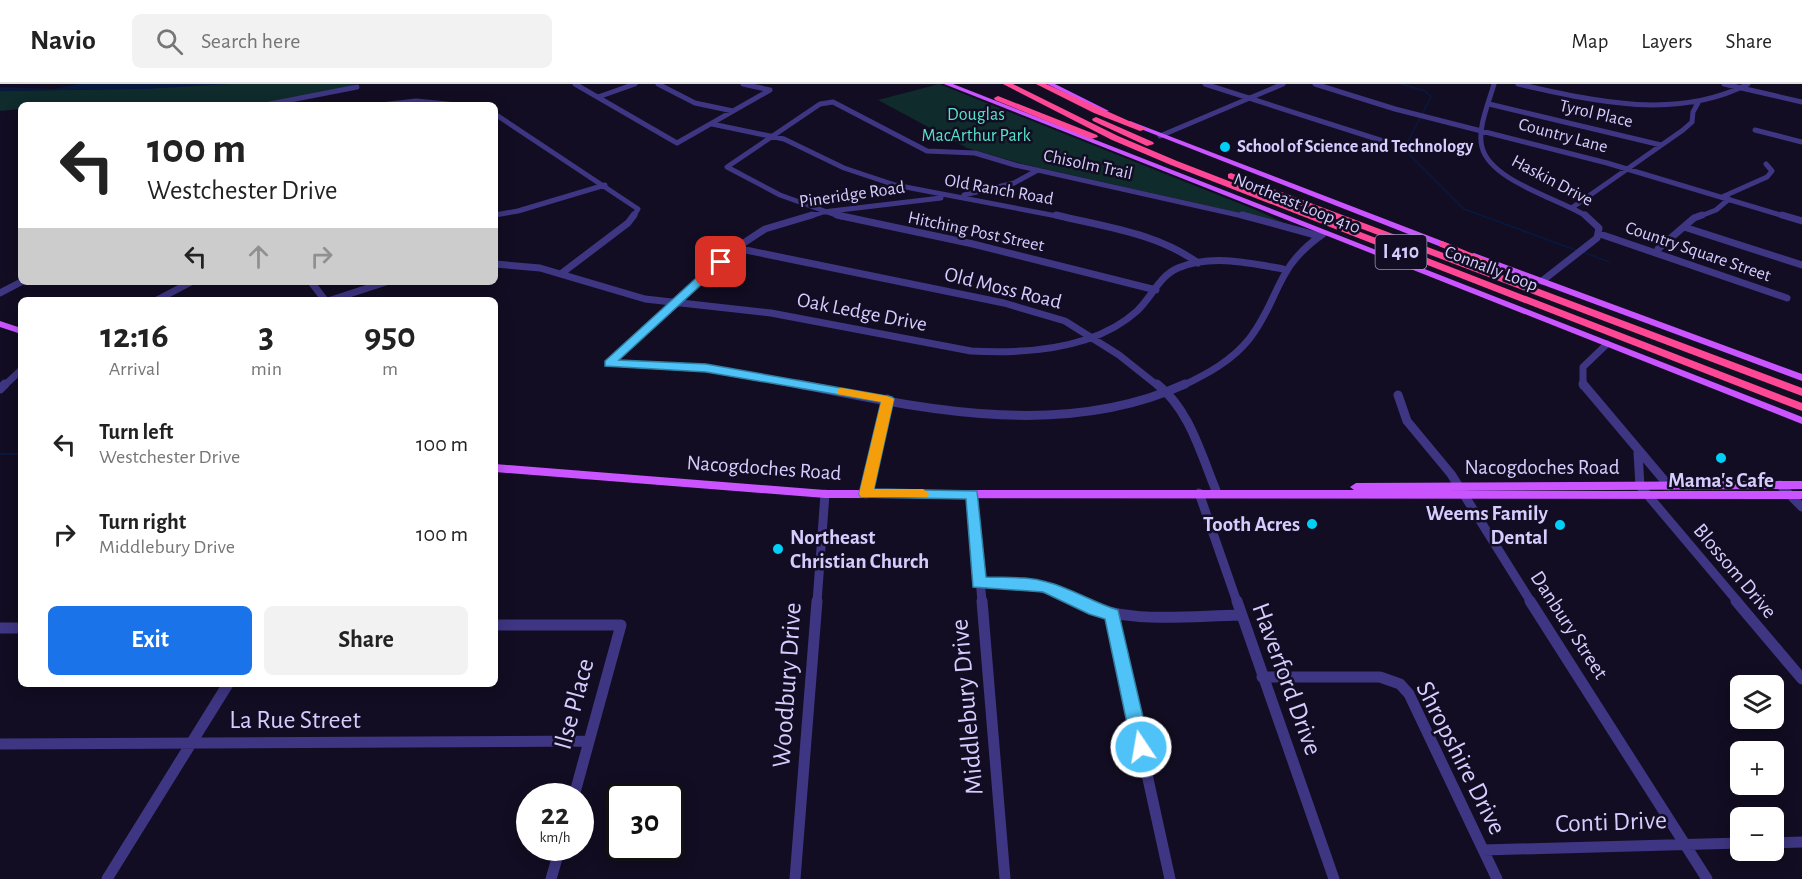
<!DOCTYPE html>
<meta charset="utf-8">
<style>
body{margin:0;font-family:"Alegreya Sans",sans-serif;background:#f2f2f2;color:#222;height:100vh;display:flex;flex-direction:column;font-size:22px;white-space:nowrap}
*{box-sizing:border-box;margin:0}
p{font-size:20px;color:#767676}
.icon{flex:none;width:33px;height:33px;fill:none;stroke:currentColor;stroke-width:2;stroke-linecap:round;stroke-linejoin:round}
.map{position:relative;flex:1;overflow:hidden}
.details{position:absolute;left:18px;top:213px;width:480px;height:390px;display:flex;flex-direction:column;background:#fff;border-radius:9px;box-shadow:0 3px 15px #0003}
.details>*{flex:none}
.guide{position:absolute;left:18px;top:18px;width:480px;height:183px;border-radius:9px;box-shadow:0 3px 15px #0003;background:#fff;color:#222;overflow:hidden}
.fabs{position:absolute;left:1730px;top:591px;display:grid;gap:12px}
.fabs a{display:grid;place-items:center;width:54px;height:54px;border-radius:9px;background:#fff;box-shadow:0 3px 15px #0003;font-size:30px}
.speed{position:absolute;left:516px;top:699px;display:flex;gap:12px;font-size:30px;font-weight:700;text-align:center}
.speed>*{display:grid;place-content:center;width:78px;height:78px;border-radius:50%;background:#fff;box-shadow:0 3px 15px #0003;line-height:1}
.speed small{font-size:15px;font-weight:400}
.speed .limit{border:3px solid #111;border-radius:9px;background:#fff;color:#111}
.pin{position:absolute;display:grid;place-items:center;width:51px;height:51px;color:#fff;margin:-26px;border-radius:12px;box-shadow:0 3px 9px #0006}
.me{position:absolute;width:66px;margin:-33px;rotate:348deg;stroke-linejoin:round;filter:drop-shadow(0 0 4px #0008)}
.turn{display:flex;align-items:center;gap:21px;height:126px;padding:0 30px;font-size:27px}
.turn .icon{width:78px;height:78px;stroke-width:2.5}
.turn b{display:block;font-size:42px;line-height:51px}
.lanes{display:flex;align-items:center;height:57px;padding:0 30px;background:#0003;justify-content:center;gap:30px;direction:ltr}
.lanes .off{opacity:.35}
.eta{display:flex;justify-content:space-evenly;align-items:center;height:102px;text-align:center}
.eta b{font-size:36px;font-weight:700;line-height:42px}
.action{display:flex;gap:12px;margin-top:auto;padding:12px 30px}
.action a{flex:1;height:69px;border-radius:9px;background:#1a73e8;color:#fff;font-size:24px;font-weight:700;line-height:69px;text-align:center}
.action a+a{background:#f2f2f2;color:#222}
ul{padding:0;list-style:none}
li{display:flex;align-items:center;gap:18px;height:90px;padding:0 30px}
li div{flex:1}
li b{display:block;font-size:22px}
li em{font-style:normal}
header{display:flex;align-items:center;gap:36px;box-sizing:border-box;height:84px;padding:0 30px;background:#fff;border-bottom:2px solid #e0e0e0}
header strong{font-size:28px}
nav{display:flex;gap:33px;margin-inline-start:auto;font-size:21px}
.search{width:420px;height:54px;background:#f2f2f2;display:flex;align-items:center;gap:15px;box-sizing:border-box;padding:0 21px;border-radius:9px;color:#767676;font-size:22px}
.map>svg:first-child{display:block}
.green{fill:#0f2b2c}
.water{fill:#081940}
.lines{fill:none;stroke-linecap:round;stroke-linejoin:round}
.stream-far1{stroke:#081940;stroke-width:1.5}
.stream{stroke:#081940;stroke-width:2}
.minor-far3{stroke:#3e3682;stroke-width:5}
.minor-far2{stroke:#3e3682;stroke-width:7}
.minor-far1{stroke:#3e3682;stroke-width:9}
.minor{stroke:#3e3682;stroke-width:11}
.major{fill:#ca54ff;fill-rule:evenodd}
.highway{fill:#ff4895;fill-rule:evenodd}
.route{fill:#4fc3f7;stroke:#337fa1;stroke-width:1.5}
.slow{fill:#f59e0b}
.poi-dot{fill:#00d0f8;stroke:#120d22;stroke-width:2}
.labels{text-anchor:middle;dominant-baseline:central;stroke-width:5;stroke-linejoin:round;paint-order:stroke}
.far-street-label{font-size:18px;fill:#d6cdff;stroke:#120d22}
.far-park-label{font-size:18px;fill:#56e3c8;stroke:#120d22}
.far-poi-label{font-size:18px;font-weight:bold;fill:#d6cdff;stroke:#120d22;text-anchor:start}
.shield{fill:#120d22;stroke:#9b93bd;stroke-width:1.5}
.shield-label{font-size:20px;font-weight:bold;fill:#d6cdff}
.street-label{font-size:21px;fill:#d6cdff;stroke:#120d22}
.poi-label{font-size:21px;font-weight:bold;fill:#d6cdff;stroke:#120d22;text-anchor:end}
.near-street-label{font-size:26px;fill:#d6cdff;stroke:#120d22}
</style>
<header>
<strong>Navio</strong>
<div class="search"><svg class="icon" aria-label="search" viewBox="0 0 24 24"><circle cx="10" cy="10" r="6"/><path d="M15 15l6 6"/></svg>Search here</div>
<nav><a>Map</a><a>Layers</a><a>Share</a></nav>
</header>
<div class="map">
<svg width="1802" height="795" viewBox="0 0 1802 795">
<rect width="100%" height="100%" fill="#120d22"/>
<path class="green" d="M123 0H355L342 6 255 21H84L88 18 21 21V25L0 27V7L113 5Z
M939 0 1261 128 1284 139 1023 80 967 64 878 16Z"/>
<path class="water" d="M79 0H229L146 5 0 7V3L54 5Z"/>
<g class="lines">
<path class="stream-far1" d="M1401 0 1425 7 1431 13 1404 65 1464 125 1578 167
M1583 168 1609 178"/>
<path class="stream" d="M0 370H21"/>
<path class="minor-far3" d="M575 0 677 59 770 6
M658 0 695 19 733 27
M743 0 770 6
M1205 0 1383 57
M1315 0 1395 25 1607 79 1787 133
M1494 0C1489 18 1477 45 1482 63 1490 97 1560 115 1588 133
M1518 0C1593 17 1676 37 1748 0
M1724 0 1802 18
M598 13 635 0
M1489 20 1661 61
M265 21 357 3
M381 21 416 17 457 21
M495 30 638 125 633 133
M712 40 784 55 844 84 895 101 1062 133
M1755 46 1802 58
M1160 52 1283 0
M964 111 1014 99 1038 86
M1722 113 1767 93 1772 87 1766 80
M1573 123 1683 46 1692 38 1693 28 1699 17
M495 131 518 127 605 101
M807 133 823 128 941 114
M841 133 780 111 727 83 820 20 833 18 927 67 975 69 1015 81 1247 133
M1698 133 1716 126 1729 115"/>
<path class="minor-far2" d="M837 131 973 160 1156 206
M1056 131C1105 143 1157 149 1198 179
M1242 131 1319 152
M1782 131 1802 137
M1684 143 1802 181
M1600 150 1787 214
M736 164 1004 219 1065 237 1119 271 1158 302
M1658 165 1694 134 1702 131
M495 180 540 184 645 215 771 229 971 267C1026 270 1094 266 1137 227 1152 213 1159 192 1178 184 1211 170 1250 179 1283 185
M562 189 628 139 634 131
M1542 197 1597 154 1599 144 1585 131
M311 198 325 216
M0 209 21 198
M157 216 191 198
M331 216 386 198
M609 279 712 285 805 302
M609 279 736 164 765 145 812 131
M4 302 21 286
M1182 302C1207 290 1232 277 1250 254 1281 213 1274 184 1323 150
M1583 302V283L1607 260"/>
<path class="minor-far1" d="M798 300C924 325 1063 356 1185 300
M1157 300C1190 326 1201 371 1217 409
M1583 300 1669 402
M0 305 5 300
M1398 311 1407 337 1451 390 1531 518
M1638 369 1640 402 1738 518
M1780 401 1802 423
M1199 409 1237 518
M866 410 887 315
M973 411 982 518
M978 499C1023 499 1037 499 1078 518
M817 518 825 410"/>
<path class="minor" d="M982 517 1005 795
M1075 517C1127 541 1184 532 1240 531
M1237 517 1334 795
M1530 517 1707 795
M1736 517 1802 595
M1112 531 1170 795
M495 541H621L574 712
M0 544H21
M1262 593H1380L1400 600 1409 610 1497 795
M0 660 589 657
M1773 759 1802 758
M1484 766 1740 759
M107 795 228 600
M551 795 560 764
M795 795 817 517"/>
<path class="major" d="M944 0H953L1802 333V340Z
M1047 0H1055L1109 27 1104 28Z
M1130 37 1455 162 1456 164 1449 166 1128 40 1126 39Z
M1474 169 1802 290V297L1471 174V170Z
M0 237 21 244V250L0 243Z
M495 380 825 406H1354L1350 403 1356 399 1802 397V405L1446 407H1802V415L825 414 495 388Z"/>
<path class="highway" d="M1003 0H1013L1118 52 1177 77 1802 319V327L1171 81 1112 56Z
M1036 0H1046L1147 45 1140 47 1094 29Z
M998 12 1097 51 1098 53 1091 55 995 16 994 14Z
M1096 33 1153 58 1154 60 1147 62 1093 37 1092 35Z
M1231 89 1802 304V312L1228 94V90Z
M1442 157 1488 176 1489 178 1488 180H1480L1439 162V158Z"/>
</g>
<path class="route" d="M717 175 726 178 619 276 706 280 892 313 894 315 874 405 977 407 986 493C1006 494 1027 492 1047 498 1071 504 1094 519 1118 526L1150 663 1147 668 1141 670 1135 668 1132 663 1105 535 1089 530 1043 508 973 503 966 415 861 413 859 410 881 318 706 288 605 282V277Z"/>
<path class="slow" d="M842 304 887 312 894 315 874 405H923L929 410 927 413H861L859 410 881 318 837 310V305Z"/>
<g class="poi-dot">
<circle cx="1225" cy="63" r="6"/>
<circle cx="1721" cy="374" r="6"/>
<circle cx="1312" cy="440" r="6"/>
<circle cx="1560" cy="441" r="6"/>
<circle cx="778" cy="465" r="6"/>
</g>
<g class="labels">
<g class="far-street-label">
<text transform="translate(1596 30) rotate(13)">Tyrol Place</text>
<text transform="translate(1563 52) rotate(15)">Country Lane</text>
<text transform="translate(1088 81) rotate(12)">Chisolm Trail</text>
<text transform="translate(1552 97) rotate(28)">Haskin Drive</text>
<text transform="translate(999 106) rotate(10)">Old Ranch Road</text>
<text transform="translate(852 111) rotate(-8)">Pineridge Road</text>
<text transform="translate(1297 120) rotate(22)">Northeast Loop 410</text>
<text transform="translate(976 148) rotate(12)">Hitching Post Street</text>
<text transform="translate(1698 168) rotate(19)">Country Square Street</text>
<text transform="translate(1491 185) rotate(21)">Connally Loop</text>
</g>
<g class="far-park-label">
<text x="976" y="31">Douglas<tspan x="976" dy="21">MacArthur Park</tspan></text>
</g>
<g class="far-poi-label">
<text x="1237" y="63">School of Science and Technology</text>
</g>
<rect class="shield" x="1375.5" y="151" width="51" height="34" rx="4.5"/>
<g class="shield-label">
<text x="1401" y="168">I 410</text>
</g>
<g class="street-label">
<text transform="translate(1003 204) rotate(14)">Old Moss Road</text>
<text transform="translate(862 228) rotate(11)">Oak Ledge Drive</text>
<text x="1542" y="383">Nacogdoches Road</text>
<text transform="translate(764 384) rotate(4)">Nacogdoches Road</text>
<text transform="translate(1735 487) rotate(50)">Blossom Drive</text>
<text transform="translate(1569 541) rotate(57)">Danbury Street</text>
</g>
<g class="poi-label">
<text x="1721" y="396" text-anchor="middle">Mama's Cafe</text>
<text x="1548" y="429">Weems Family<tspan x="1548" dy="24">Dental</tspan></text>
<text x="1300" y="440">Tooth Acres</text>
<text x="790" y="453" text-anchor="start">Northeast<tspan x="790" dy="24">Christian Church</tspan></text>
</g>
<g class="near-street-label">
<text transform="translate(1287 595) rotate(70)">Haverford Drive</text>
<text transform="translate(787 601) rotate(-86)">Woodbury Drive</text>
<text transform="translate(574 620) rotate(-75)">Ilse Place</text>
<text transform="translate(967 623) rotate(-95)">Middlebury Drive</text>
<text x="295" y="636">La Rue Street</text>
<text transform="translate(1461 674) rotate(63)">Shropshire Drive</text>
<text transform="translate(1611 738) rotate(-2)">Conti Drive</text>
</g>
</g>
</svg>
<div class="fabs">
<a><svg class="icon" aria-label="layers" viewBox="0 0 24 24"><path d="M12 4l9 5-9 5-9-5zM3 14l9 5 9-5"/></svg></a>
<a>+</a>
<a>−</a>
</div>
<div class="speed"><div>22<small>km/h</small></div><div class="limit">30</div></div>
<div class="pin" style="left:721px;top:178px;background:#d93025"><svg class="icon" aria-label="arrive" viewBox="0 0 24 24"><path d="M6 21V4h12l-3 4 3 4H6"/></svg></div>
<svg class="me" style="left:1141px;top:663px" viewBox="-20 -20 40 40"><circle r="17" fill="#4fc3f7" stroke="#fff" stroke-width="3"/><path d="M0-11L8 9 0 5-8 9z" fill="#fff"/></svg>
<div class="guide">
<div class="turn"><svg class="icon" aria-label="left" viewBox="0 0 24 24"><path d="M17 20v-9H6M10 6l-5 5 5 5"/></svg><div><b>100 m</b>Westchester Drive</div></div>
<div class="lanes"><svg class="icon" aria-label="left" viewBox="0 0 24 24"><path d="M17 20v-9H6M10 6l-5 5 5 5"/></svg><svg class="icon off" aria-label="ahead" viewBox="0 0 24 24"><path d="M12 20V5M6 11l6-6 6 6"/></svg><svg class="icon off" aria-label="right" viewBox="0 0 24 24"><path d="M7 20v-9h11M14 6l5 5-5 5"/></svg></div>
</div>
<section class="details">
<div class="eta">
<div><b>12:16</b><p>Arrival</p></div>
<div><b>3</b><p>min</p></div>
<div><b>950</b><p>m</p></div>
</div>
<ul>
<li><svg class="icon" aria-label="left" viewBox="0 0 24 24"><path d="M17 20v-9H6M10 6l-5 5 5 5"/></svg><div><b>Turn left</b><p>Westchester Drive</p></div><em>100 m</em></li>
<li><svg class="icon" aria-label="right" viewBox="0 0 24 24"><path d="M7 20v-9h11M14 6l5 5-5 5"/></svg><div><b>Turn right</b><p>Middlebury Drive</p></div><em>100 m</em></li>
</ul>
<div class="action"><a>Exit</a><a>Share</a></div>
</section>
</div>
